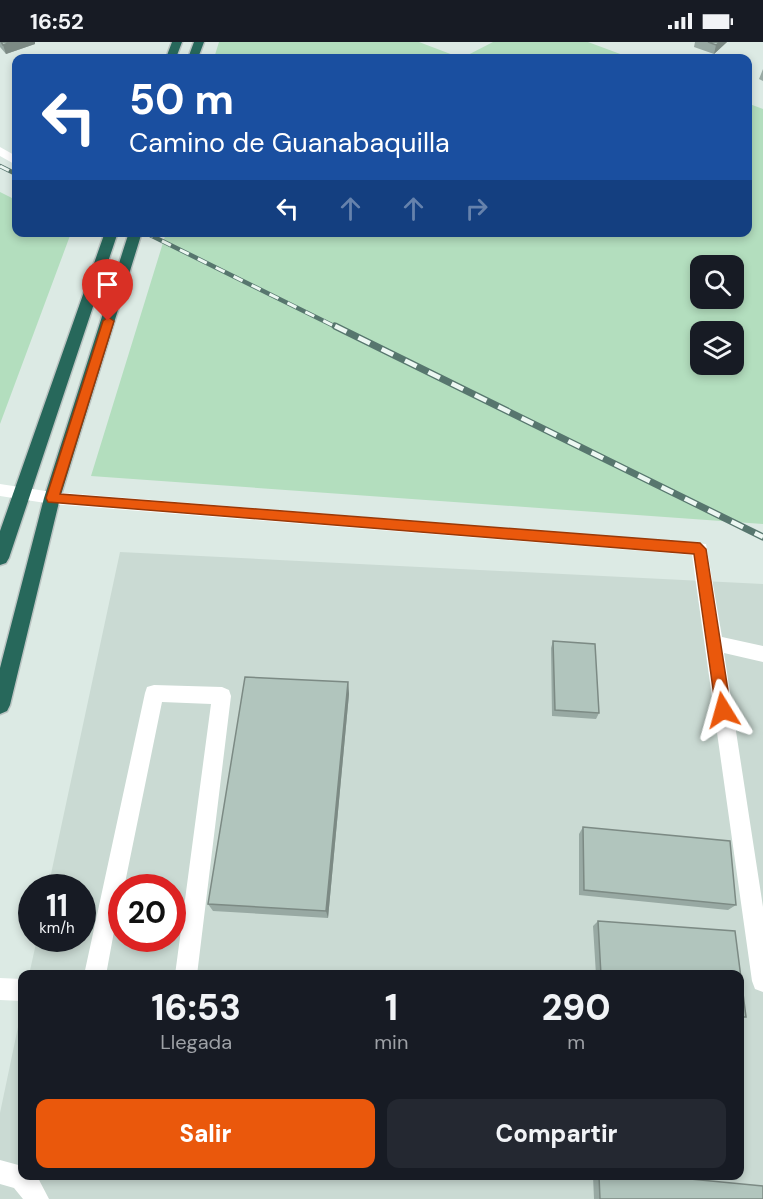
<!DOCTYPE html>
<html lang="es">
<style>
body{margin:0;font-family:"DM Sans",sans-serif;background:#242831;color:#f1f3f6;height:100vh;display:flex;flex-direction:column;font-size:22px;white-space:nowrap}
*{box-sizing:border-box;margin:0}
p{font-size:20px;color:#9ea1a6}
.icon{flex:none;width:33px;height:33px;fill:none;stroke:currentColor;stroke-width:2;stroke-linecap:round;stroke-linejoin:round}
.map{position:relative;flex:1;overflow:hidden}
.drawer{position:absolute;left:18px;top:928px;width:726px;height:210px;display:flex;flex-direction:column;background:#171b24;border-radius:12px;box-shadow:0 3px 9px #0003}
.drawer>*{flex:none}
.banner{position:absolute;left:12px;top:12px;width:740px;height:183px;border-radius:12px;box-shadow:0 3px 9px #0003;background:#1a4fa0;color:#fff;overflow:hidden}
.controls{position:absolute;left:690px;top:213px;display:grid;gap:12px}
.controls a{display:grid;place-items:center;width:54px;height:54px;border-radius:12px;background:#171b24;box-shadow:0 3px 9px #0003;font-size:30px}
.speed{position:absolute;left:18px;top:832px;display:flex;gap:12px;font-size:30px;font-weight:700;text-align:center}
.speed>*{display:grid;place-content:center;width:78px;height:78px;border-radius:50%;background:#171b24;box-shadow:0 3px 9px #0003;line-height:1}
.speed small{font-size:15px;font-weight:400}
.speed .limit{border:9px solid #d22;background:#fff;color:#111}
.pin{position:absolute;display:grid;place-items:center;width:51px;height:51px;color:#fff;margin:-62px -26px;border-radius:50% 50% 50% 0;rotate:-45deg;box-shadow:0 0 6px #0007}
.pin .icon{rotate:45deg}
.me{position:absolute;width:66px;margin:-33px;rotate:352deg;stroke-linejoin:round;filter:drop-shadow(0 0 4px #0008)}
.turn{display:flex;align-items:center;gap:21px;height:126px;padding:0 18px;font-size:27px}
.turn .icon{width:78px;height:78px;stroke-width:2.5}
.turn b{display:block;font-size:42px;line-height:51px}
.lanes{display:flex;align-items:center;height:57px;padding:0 18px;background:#0003;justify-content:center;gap:30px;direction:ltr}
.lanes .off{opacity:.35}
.eta{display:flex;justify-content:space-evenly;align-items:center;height:102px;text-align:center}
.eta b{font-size:36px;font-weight:800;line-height:42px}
.action{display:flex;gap:12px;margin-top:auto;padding:12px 18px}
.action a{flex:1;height:69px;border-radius:12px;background:#ea580c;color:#fff;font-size:24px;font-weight:800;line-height:69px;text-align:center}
.action a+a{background:#242831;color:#f1f3f6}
.status{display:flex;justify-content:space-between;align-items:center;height:42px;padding:0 30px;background:#171b24;direction:ltr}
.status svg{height:16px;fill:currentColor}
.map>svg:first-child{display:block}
.built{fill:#cadad3;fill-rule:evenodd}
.green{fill:#b3debe;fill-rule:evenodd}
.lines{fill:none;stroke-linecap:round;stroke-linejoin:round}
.highway-casing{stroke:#bbc4c2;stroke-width:3}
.minor{fill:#fff;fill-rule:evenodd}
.highway{fill:#27685b;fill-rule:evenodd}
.rail-far1-casing{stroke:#57766e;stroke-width:4.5}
.rail-casing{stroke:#57766e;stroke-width:7}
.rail-far1{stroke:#ecf7f2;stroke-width:3;stroke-dasharray:10;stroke-linecap:butt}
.rail{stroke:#ecf7f2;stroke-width:4.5;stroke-dasharray:13;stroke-linecap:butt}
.wall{fill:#98a9a3}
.shaded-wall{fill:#7c8a84}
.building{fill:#b1c5bd;stroke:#7c8a84;stroke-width:1.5}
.route{fill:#ea580c;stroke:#983908;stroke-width:1.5}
</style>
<div class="status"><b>16:52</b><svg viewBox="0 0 49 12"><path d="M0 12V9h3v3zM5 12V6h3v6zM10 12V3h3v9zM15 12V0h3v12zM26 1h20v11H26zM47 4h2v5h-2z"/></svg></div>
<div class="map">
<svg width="763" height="1157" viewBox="0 0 763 1157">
<rect width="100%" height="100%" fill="#dceae4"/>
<path class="built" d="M120 510 763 542V1157H0V1071L22 966V1134H740V933H29L37 897H82V846H48ZM122 846H172V897H122Z"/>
<path class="green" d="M219 0H419L461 16H214Z
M493 0H588L631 16H462Z
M747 61 763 67V482L91 434 166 191 747 190ZM700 224H734V256H700ZM700 290H734V322H700Z
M0 150 16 158V190L71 191 0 382Z"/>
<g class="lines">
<defs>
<path id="highway" d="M172 0H182L176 16H166Z
M194 0H204L198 16H188Z
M105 190H118L9 516 6 521 0 523V489Z
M129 190H142L60 456 10 663 7 669 0 672V626L44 456Z"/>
</defs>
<use href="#highway" class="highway-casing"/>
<path class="minor" d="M0 105 16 114V123L0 114Z
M0 442 52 450 706 502 722 595 763 604V620L724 611 763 865V950L755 947 752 939 692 513 52 462 0 454Z
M154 643 222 645 229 648 231 654 197 933H175L211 662 162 660 124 846H122L106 933H84L145 651 147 645Z
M0 936 22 937V959L0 958Z
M0 1118 22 1124V1134H37L49 1157H23L14 1146 0 1142Z"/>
<use href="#highway" class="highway"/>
<defs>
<path id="rail-far1" d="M0 124 16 132
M144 190 338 286"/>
<path id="rail" d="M335 284 763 495"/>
</defs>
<use href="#rail-far1" class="rail-far1-casing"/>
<use href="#rail" class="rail-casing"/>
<use href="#rail-far1" class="rail-far1"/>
<use href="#rail" class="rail"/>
</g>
<path class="wall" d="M0 0H35V2L6 12 0 5Z
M695 0H727L714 12 694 5Z
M763 27V39L759 37Z
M553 599 599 671 596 677 552 674 551 606Z
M348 640 349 652 328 876 213 869 208 862Z
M583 785 736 863 728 868 579 853V792Z
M598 879 740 933H596L593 884Z
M593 1134H659L763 1157H594Z"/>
<path class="shaded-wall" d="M11 0H35V2L6 12 3 3Z
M720 0H727L714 12 716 3Z
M348 640 349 652 328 876 326 869Z"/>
<path class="building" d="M1 0H11L3 3Z
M708 0H720L716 3Z
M553 599 595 602 599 671 555 668Z
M245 635 348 640 326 869 208 862Z
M583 785 730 799 736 863 584 848Z
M598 879 735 889 746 975H740V933H601Z
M599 1134H659L763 1144V1157H600Z"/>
<path class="route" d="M108 275 114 279 60 452 700 501 706 507 731 668 729 673H718L716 668 694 512 48 460 46 456 103 279Z"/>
</svg>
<div class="controls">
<a><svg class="icon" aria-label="search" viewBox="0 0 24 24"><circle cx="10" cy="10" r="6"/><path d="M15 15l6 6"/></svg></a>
<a><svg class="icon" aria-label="layers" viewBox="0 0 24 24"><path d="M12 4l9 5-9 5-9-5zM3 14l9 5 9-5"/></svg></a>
</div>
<div class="speed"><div>11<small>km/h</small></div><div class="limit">20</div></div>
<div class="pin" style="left:108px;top:279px;background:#d93025"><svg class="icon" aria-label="arrive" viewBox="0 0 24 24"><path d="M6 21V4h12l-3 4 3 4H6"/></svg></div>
<svg class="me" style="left:723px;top:668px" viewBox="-20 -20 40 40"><path d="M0-17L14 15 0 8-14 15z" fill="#ea580c" stroke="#fff" stroke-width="4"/></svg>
<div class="banner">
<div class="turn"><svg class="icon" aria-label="left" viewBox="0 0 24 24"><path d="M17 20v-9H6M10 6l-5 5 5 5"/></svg><div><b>50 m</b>Camino de Guanabaquilla</div></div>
<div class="lanes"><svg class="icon" aria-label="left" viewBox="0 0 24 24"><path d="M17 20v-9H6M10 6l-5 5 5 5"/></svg><svg class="icon off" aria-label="ahead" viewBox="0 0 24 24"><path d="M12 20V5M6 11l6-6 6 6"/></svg><svg class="icon off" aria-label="ahead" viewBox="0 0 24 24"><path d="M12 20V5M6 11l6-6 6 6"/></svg><svg class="icon off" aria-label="right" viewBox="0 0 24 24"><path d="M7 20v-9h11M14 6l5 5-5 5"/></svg></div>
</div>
<section class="drawer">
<div class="eta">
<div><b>16:53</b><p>Llegada</p></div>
<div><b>1</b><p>min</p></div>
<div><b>290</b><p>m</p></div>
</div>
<div class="action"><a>Salir</a><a>Compartir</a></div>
</section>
</div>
